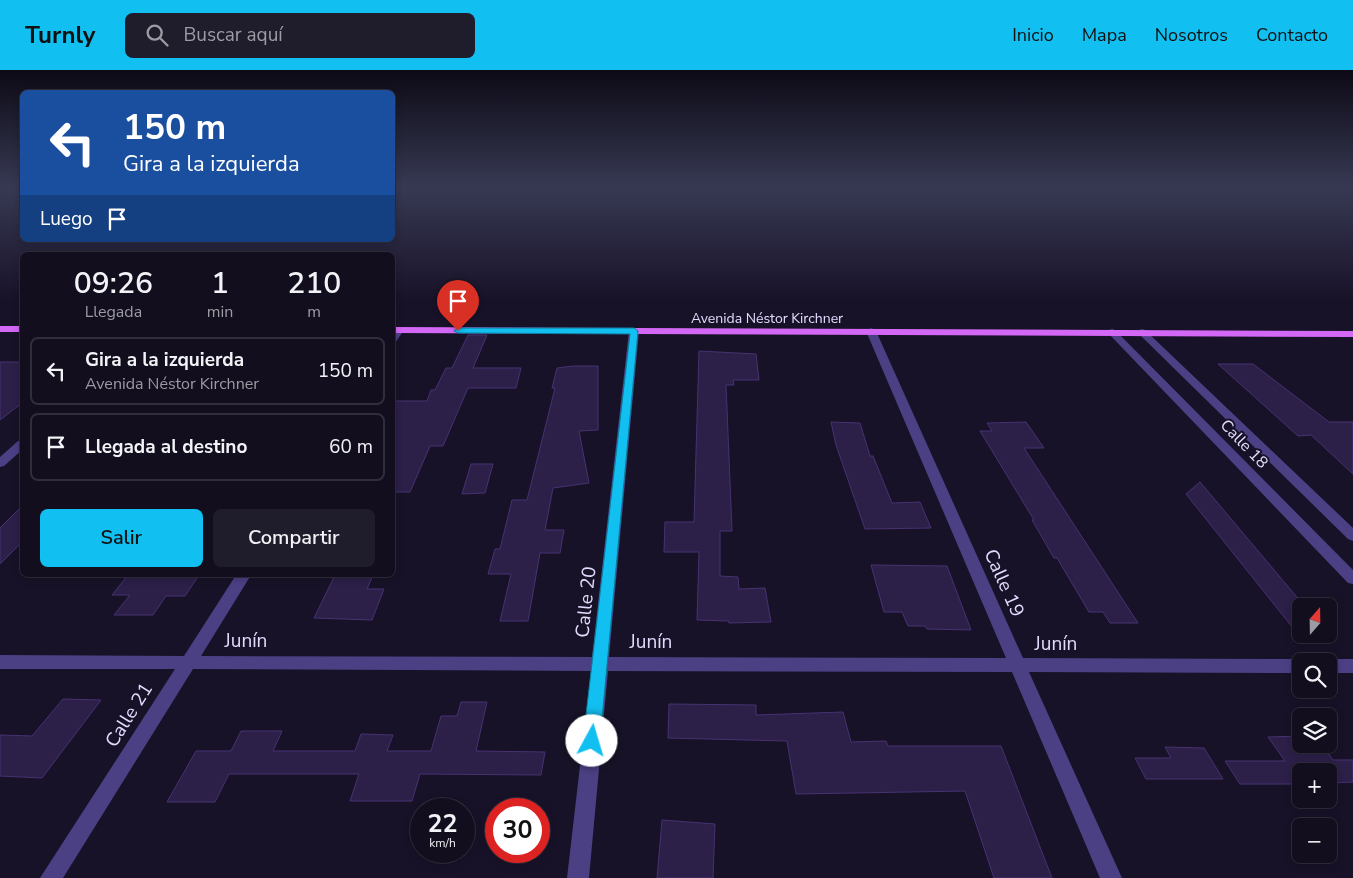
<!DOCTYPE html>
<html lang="es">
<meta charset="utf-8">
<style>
body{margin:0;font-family:"Nunito Sans",sans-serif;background:#1f1c2b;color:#f1f3f6;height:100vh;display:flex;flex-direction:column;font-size:19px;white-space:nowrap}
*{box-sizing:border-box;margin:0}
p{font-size:16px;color:#9c9ca4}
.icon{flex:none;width:28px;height:28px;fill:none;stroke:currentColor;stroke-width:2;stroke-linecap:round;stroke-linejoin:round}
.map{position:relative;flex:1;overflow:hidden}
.drawer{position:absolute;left:20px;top:182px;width:375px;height:325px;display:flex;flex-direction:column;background:#120e1e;border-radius:8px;box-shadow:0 2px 8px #0003,0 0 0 1px #312e3c}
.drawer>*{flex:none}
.banner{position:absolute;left:20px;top:20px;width:375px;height:152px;border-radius:8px;box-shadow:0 2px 8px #0003,0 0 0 1px #312e3c;background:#1a4fa0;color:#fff;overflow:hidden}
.needle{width:32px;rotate:20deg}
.tools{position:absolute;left:1292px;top:528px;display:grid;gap:10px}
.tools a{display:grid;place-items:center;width:45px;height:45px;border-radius:8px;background:#120e1e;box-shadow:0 2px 8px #0003,0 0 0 1px #312e3c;font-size:25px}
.speed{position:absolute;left:410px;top:728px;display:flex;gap:10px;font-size:25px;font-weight:700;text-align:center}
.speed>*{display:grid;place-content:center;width:65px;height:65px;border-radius:50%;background:#120e1e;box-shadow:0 2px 8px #0003,0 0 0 1px #312e3c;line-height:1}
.speed small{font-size:12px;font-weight:400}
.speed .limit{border:8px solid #d22;background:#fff;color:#111}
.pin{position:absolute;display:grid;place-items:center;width:42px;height:42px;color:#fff;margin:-51px -21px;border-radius:50% 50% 50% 0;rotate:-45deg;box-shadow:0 0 5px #0007}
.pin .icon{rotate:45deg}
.me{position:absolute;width:55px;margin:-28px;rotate:6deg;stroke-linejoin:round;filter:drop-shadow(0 0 4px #0008)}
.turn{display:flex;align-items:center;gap:18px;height:105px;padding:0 20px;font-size:22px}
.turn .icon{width:65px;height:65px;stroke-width:2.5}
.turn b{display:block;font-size:35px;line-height:42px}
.then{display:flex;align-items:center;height:48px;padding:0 20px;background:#0003;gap:10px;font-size:19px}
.eta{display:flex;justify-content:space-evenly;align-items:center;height:85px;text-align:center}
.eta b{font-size:30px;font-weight:600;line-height:35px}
.button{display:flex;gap:10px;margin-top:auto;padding:10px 20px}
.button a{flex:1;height:58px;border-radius:8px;background:#12bff1;color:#111;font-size:20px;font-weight:600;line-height:58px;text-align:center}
.button a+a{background:#1f1c2b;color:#f1f3f6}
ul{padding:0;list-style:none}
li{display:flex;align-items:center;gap:15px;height:68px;margin:0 10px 8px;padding:0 10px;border:2px solid #312e3c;border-radius:8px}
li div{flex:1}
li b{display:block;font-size:19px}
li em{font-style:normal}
header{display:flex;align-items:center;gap:30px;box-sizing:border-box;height:70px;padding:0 25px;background:#12bff1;color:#111}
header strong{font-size:24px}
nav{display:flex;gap:28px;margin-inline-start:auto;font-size:18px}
.search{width:350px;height:45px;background:#1f1c2b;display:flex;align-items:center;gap:12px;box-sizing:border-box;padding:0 18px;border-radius:8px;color:#9c9ca4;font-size:19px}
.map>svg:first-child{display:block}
.building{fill:#2c1f48;stroke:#473272}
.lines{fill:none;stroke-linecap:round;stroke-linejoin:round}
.minor{fill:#4b4084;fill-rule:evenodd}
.major{fill:#d368f6;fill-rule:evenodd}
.route{fill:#12bff1;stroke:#0c7c9d}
.labels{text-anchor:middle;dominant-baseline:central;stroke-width:4;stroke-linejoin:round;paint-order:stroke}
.far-street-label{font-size:14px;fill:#e3dbfd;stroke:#181228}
.street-label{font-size:16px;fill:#e3dbfd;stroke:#181228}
.near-street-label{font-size:19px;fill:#e3dbfd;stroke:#181228}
</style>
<header>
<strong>Turnly</strong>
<div class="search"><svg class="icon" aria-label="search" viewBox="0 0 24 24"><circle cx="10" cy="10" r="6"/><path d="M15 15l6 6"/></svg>Buscar aquí</div>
<nav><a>Inicio</a><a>Mapa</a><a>Nosotros</a><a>Contacto</a></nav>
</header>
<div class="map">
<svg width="1353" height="808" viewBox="0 0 1353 808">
<rect width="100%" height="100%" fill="#181228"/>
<path class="building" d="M468 265H487L473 298H521L516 318H468L443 376H430L410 422H392V331H427L431 320H435L446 298H452Z
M699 281 756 284 759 310H733L734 315H726L732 461H720V506L738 507 739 519 765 518 771 552 729 553V551L697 550 699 482H664L665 452H694Z
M0 292H22V333L0 350Z
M1218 294H1253L1329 352H1353V404L1311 365 1298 366Z
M573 296H598V360L579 361 589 413 553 418 545 460H564L560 483H540L528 551H500L511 504H488L495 479H500L512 430H527L555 318H552L557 298Z
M831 352 860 353 870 386H873L892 433 920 432 931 458 865 459 836 375Z
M1026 352 1044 378H1024L1138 553H1110L1103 542H1089L1057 488H1054L1032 450H1034L980 361H992L987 353Z
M471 394H493L485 423 462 424Z
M1200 412 1301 532V568L1186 424Z
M22 436V472L0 494V458Z
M871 495 947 496 971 560 927 559 925 556H908L902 542H884Z
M128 505H199L185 526H166L153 545H114L130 525H112Z
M335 505H373L367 519H384L372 550 314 548Z
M63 629 101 630 42 708 0 706V665L32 666Z
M461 632H487L476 681 545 682 541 705 420 704 412 731H350L359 704H229L215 732H167L196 681H231L241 661H282L273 681H355L361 664 393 665 387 681H431L441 646H457Z
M669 634 756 635V645L843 642 851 672 886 671 888 676H1001L1052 808H994L965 721 796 724 787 671 668 668Z
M1301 666V674H1321L1333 690H1353V712L1329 713V701H1301V714H1240L1225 691H1285L1268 667Z
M1165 677 1204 678 1223 709H1146L1135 688H1171Z
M662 750 715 754 713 808H657Z"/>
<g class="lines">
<path class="minor" d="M399 257 404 260 395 273 392 274V263Z
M634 258 639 261 609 587 1006 588 866 261 871 258 876 261 1023 588 1301 589 1307 591H1301V603L1029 602 1122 808H1100L1012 602 608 601 589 808H567L591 601 193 599 63 808H40L175 599H0V585L184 586 236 505H251L201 586 592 587 629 261Z
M1112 259 1115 260 1353 500V514L1348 513 1109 264V260Z
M1142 259 1145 260 1353 458V471L1348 469 1139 264V260Z
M18 371H22V380L4 396 0 397V387Z
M1329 589H1353V603H1329V591H1323Z"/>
<path class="major" d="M0 256H22V262H0Z
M392 257 1353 261V267L392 263Z"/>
</g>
<linearGradient id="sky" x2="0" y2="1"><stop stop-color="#0d0a16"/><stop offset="0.51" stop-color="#373953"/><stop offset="1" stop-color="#373953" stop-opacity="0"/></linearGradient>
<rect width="1353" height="230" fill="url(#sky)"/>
<path class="route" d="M634 258 638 261 600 671 597 677 592 679 586 677 583 671 630 264 458 263 454 261 458 258Z"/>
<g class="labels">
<g class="far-street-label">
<text x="767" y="248">Avenida Néstor Kirchner</text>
</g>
<g class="street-label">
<text transform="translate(1244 374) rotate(46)">Calle 18</text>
</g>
<g class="near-street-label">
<text transform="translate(1004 513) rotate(66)">Calle 19</text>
<text transform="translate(586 532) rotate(-84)">Calle 20</text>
<text x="246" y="571">Junín</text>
<text x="651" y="572">Junín</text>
<text x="1056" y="574">Junín</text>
<text transform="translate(129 645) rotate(-58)">Calle 21</text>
</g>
</g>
</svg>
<div class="tools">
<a><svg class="needle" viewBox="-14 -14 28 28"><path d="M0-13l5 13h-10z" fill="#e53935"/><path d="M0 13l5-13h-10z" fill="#9c9ca4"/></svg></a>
<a><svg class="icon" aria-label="search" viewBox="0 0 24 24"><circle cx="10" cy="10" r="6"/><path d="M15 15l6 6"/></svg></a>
<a><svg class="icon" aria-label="layers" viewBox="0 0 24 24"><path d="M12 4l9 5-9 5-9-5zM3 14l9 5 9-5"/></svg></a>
<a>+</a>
<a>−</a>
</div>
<div class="speed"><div>22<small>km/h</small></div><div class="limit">30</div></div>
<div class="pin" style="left:458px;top:261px;background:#d93025"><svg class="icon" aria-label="arrive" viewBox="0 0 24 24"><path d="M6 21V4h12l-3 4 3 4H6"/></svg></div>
<svg class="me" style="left:592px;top:671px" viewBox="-20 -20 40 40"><circle r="19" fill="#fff"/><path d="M0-13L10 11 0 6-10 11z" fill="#12bff1"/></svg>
<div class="banner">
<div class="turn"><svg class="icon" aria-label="left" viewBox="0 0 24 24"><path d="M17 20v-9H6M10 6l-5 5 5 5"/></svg><div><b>150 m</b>Gira a la izquierda</div></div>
<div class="then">Luego<svg class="icon" aria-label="arrive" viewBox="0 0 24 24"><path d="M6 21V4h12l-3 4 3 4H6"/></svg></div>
</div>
<section class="drawer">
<div class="eta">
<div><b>09:26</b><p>Llegada</p></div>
<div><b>1</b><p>min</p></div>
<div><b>210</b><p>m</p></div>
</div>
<ul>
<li><svg class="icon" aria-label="left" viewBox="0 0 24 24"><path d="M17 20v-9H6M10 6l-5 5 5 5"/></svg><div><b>Gira a la izquierda</b><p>Avenida Néstor Kirchner</p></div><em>150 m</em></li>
<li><svg class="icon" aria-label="arrive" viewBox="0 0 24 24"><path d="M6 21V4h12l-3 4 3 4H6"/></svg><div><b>Llegada al destino</b></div><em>60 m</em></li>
</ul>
<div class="button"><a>Salir</a><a>Compartir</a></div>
</section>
</div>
